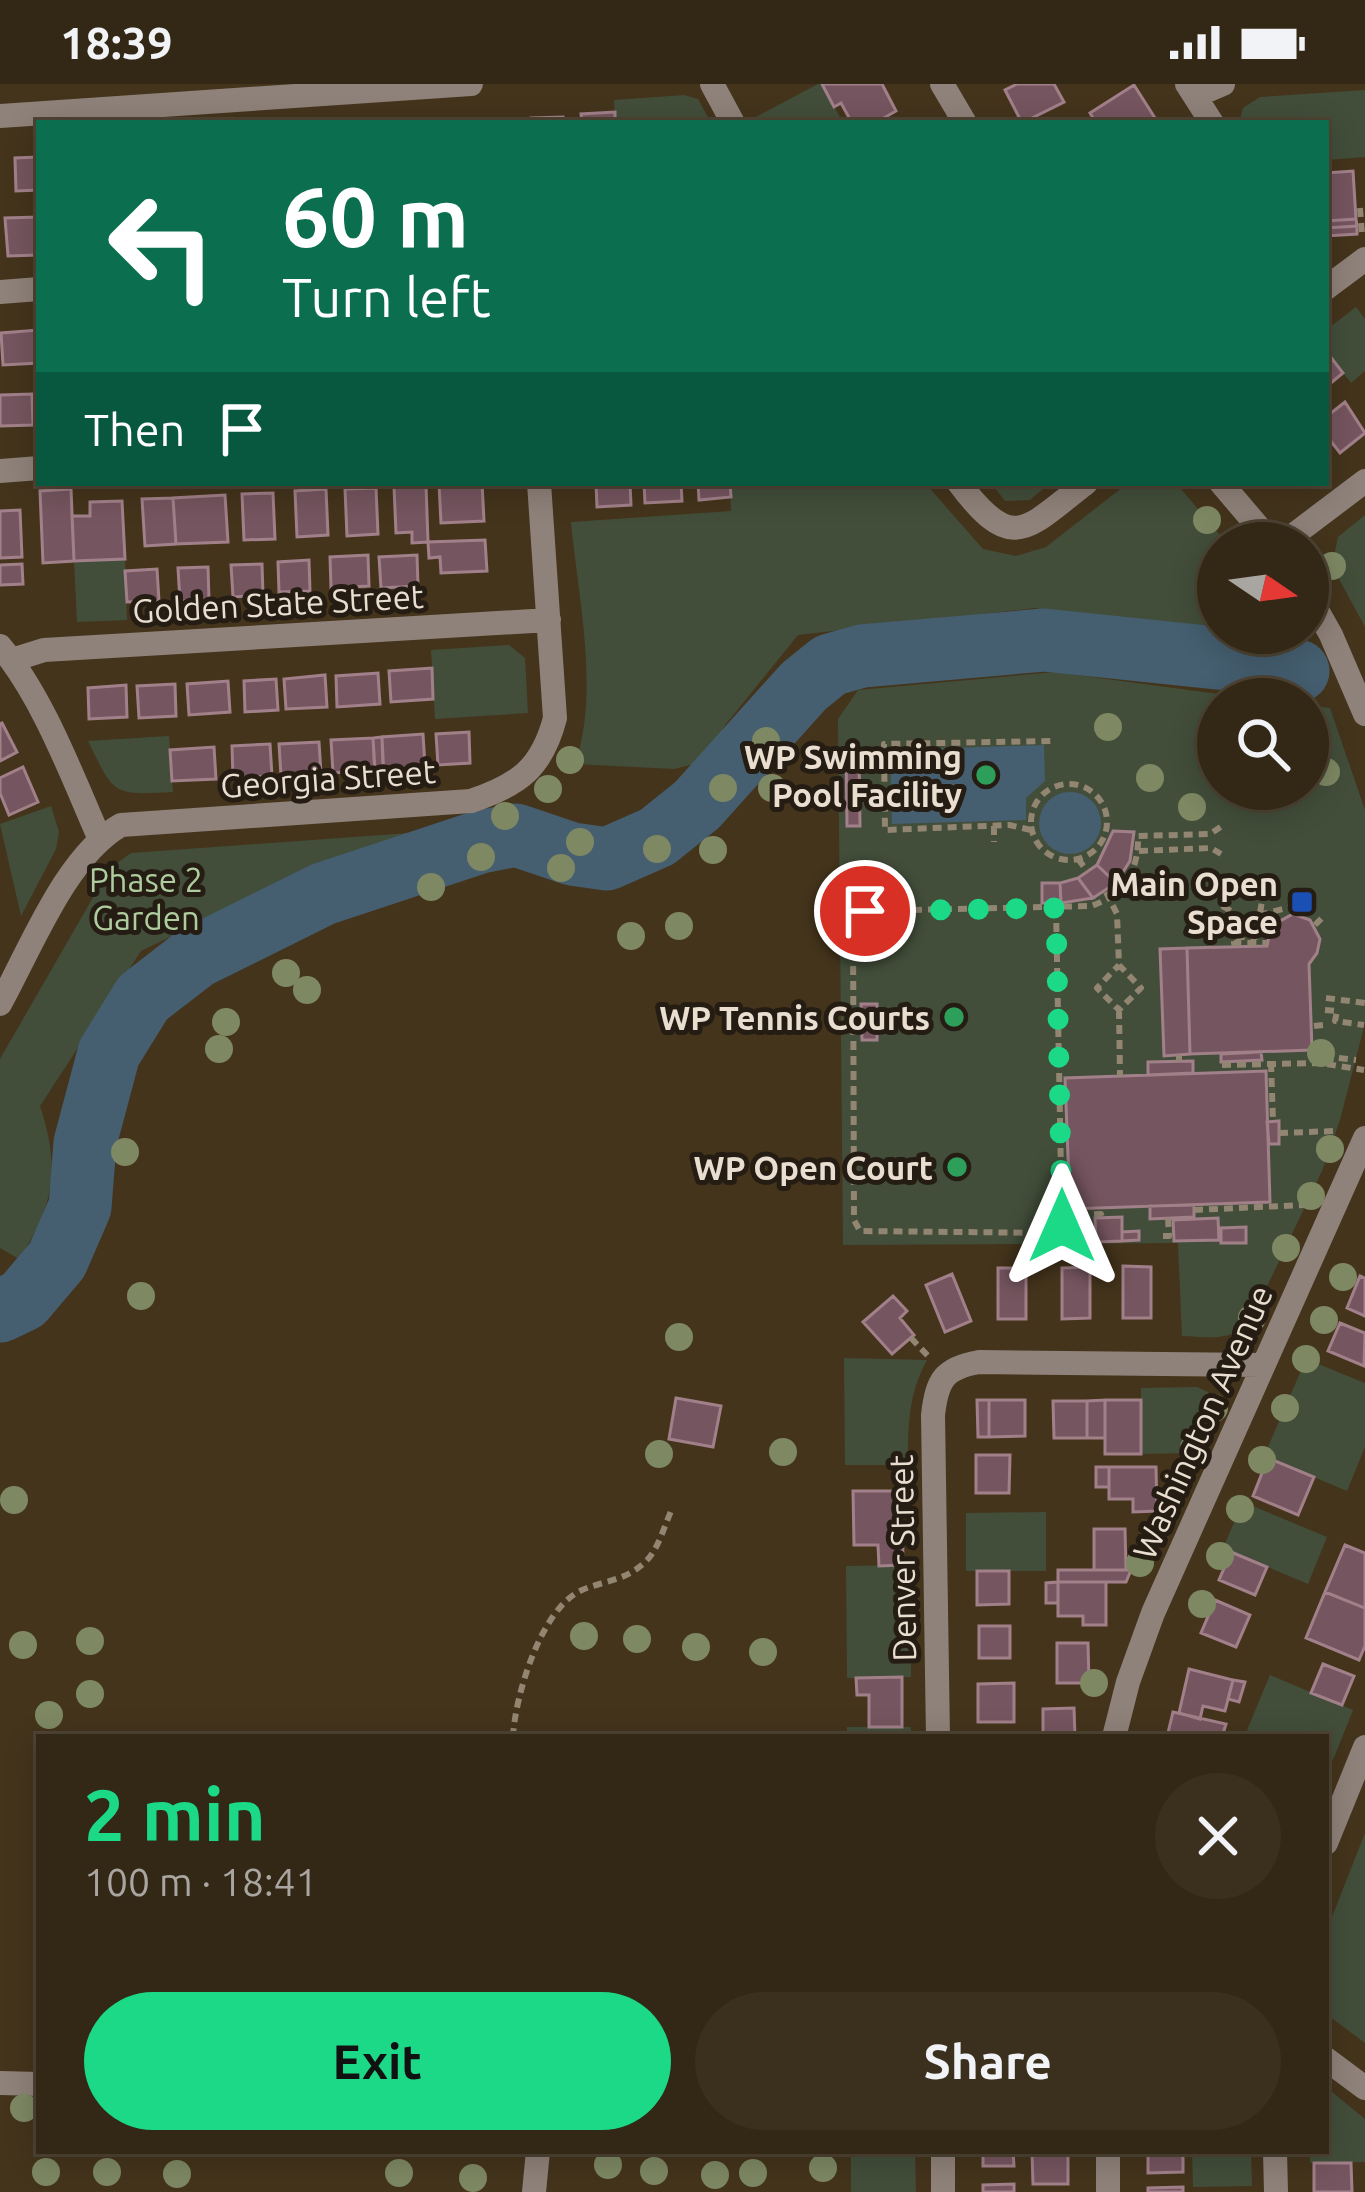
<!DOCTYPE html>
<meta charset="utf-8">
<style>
body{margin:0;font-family:Ubuntu,sans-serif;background:#3b2f1e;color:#f1f3f6;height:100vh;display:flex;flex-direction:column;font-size:45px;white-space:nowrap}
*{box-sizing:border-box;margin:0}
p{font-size:39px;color:#a9a5a0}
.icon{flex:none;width:66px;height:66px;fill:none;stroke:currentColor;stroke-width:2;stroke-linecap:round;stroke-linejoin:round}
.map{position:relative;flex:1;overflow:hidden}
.details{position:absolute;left:36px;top:1650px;width:1293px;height:420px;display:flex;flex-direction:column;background:#332715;border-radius:0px;box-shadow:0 6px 30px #0003,0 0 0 3px #4e4434}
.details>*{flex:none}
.hud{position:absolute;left:36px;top:36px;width:1293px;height:366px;border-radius:0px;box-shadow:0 6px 30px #0003,0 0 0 3px #4e4434;background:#0b6e4f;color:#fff;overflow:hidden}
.needle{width:78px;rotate:103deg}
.buttons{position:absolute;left:1197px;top:438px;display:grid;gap:24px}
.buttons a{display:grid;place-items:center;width:132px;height:132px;border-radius:50%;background:#332715;box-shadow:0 6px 30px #0003,0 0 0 3px #4e4434;font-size:60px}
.pin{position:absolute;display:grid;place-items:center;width:102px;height:102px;color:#fff;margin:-51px;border:6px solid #fff;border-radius:50%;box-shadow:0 3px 12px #0007}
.me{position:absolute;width:132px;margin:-66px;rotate:0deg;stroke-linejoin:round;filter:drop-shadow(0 0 9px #0008)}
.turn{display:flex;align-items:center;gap:42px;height:252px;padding:0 48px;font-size:54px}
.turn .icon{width:156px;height:156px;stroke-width:2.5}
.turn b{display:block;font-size:84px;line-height:102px}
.then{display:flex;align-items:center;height:114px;padding:0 48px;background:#0003;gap:24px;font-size:45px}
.round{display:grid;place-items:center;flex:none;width:126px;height:126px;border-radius:63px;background:#3b2f1e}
.summary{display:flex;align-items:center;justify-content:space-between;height:204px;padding:0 48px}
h1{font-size:72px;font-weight:700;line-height:90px;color:#1cd988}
.primary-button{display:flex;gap:24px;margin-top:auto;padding:24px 48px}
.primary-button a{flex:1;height:138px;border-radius:72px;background:#1cd988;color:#111;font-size:48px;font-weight:700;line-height:138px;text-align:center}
.primary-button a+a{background:#3b2f1e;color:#f1f3f6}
.status{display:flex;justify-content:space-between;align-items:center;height:84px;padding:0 60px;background:#332715;direction:ltr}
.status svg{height:33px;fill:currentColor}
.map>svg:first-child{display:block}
.green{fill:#424e3a}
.water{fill:#455f70}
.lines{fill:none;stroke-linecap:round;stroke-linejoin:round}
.river{stroke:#455f70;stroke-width:63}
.building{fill:#75555f;stroke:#a2808a;stroke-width:3}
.path{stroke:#928571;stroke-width:6;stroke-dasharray:9 6;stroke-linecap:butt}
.street{stroke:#8f827a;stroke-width:24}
.tree{fill:#7e8863}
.route{stroke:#1cd988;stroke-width:21;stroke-dasharray:0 37.8}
.leisure-dot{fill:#2e9e5b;stroke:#251d13;stroke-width:4.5}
.transit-dot{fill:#1a4fb4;stroke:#251d13;stroke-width:4.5}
.labels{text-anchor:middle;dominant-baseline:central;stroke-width:10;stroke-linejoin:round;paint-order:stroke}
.street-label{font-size:33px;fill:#e9ded0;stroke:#251d13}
.poi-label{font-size:33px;font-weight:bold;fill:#e9ded0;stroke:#251d13;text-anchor:end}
.park-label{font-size:33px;fill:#aecc9d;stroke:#251d13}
</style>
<div class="status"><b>18:39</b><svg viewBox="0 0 49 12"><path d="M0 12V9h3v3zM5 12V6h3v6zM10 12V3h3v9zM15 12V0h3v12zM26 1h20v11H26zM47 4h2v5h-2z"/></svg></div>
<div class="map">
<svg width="1365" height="2108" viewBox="0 0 1365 2108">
<rect width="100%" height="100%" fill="#44341c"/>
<path class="green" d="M818 0H822L843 39H759L756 33Z
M1365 6V73L1326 76V39L1239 38 1243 24 1260 13Z
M684 11 698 15 711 39H615L614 16Z
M1356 223 1365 235V287L1351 299 1326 267V246Z
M730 399H925L983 465 1016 472 1046 463 1128 399H1176L1227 459H1218V545L1035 524 798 551 726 640 702 678 674 685 575 680C600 608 578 513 571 438L731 427Z
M991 399H1050L1030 416 1005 417Z
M1365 431V543L1332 482 1338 453Z
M125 475 127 536 77 538 74 477Z
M509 561 525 574 528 629 435 635 431 566Z
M1055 588 1255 615H1218V705H1308V621L1330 624 1365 726V939L1340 1036 1322 1087 1252 1234C1233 1259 1210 1253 1182 1252L1178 1159 843 1161 838 635 858 606Z
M169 652 173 708C112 711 115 712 88 657Z
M51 722 59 748 56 765 21 832 0 740Z
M492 743 290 795 141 867 40 1022C60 1083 55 1121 19 1175L0 1164V975L110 784 131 769Z
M844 1274 927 1276C908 1311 908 1342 908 1381H845Z
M1306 1275 1365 1299V1363L1347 1407 1264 1372Z
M1197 1303 1208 1308 1214 1324 1191 1369 1141 1370V1304Z
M1243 1418 1327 1453 1308 1500 1223 1464Z
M1046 1428V1487H966V1429Z
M910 1481 911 1593 847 1594 846 1482Z
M1270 1591 1353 1626 1333 1676 1326 1674V1653H1267L1247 1646Z
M847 1643H911V1653H847Z
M1365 1749V1959L1326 1930V1848Z
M1326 2003 1365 2035V2078L1310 2079V2067H1326Z
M851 2067H915L916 2108H851Z
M1192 2067H1251L1252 2102 1193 2103Z"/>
<path class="water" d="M1044 661 1045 697 1026 714V736L892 740 890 666Z
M1039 739a31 31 0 1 1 62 0a31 31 0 1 1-62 0Z"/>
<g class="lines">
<path class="river" d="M0 1227 23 1216 57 1176 80 1123 85 1059 109 969 143 914 196 873 323 810 480 758 516 751 572 770 607 775 657 753 697 721 804 602 830 581 862 572 1044 556 1255 578 1298 587"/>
</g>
<path class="building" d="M822 0H882L896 27 875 39H852L841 19 834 23Z
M1017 0H1054L1064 18 1022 39 1005 6Z
M1134 1 1155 34 1147 39H1096L1090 29Z
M615 28V39H582L581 30Z
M563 33V39H531V34Z
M39 73V106L16 107 15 74Z
M1353 87 1356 135 1326 137V89Z
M39 133V171L8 172 5 134Z
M1356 135 1357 142 1326 144V137Z
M1357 142V150L1326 152V144Z
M38 246 39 279 3 281 1 249Z
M1326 267 1343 289 1326 303Z
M32 310 33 341 0 342V311Z
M1345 318 1365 349 1340 369 1326 351V333Z
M482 399 484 437 441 439 439 400Z
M596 399H630L631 421 597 423Z
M644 399H681L682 417 645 419Z
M698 399H730L731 413 699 416Z
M426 401 428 458 412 459V448L396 449 394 403Z
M376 404 378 450 347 452 345 405Z
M71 405 74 477 43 479 40 407Z
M326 405 328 451 297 453 295 407Z
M273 409 275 455 244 456 242 410Z
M225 411 228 458 176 460 173 414Z
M173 414 176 460 145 462 142 415Z
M122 417 125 475 74 477 72 432H90V418Z
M20 426 22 473 0 474V427Z
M485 456 487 487 441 489 440 473 429 474 428 458Z
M368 471 369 502 331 504 330 473Z
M417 471 418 502 381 504 379 473Z
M309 476 310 507 279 508 278 478Z
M22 480 23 500 0 501V481Z
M262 480 263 511 233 513 231 481Z
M208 483 209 516 180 517 178 484Z
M157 485 159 517 127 518 125 487Z
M432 584 433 615 391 618 389 587Z
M378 589 380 620 337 623 336 592Z
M325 591 327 623 286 625 284 595Z
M276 595 278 626 245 628 244 597Z
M228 597 230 628 189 631 187 600Z
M175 600 176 632 139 634 137 602Z
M126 601 127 633 89 635 88 604Z
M2 639 17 668 0 677V640Z
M469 648 470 679 438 681 436 650Z
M423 650 425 682 383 685 382 653Z
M382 653 384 694 375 695 373 654Z
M373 654 375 686 333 689 331 656Z
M319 658 321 689 281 692 279 660Z
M270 660 272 692 233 694 232 662Z
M214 663 216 695 172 697 170 666Z
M846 669H859L860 742H847Z
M23 683 38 718 9 731 0 709V694Z
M1113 747 1134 748 1130 777 1116 799 1097 781Z
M1097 781 1116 799 1093 814 1078 794Z
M1078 794 1093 814 1061 819 1060 799Z
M1042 799H1060L1061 819H1042Z
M1293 830 1310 836 1320 855 1317 869 1309 880 1312 966 1190 970 1187 864 1267 862 1271 842Z
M1187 864 1190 970 1164 972 1160 865Z
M861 920H877V956H862Z
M1261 968 1262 976 1221 978V970Z
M1193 977V989L1148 991V978Z
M1266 987 1270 1118 1070 1125 1065 994Z
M1279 1037V1060H1269L1267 1038Z
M1194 1121V1133L1150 1135V1122Z
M1122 1133V1157L1096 1158 1095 1134Z
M1218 1134 1219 1156 1174 1157 1173 1136Z
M1246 1143V1159H1221V1144Z
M1139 1147V1156L1122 1157V1148Z
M1123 1182 1151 1183V1234H1123Z
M1090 1183V1234L1062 1235V1184Z
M998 1184H1026V1235H998Z
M952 1190 971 1237 945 1248 926 1201Z
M1360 1192 1365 1194V1232L1347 1224Z
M893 1212 907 1227 900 1234 914 1251 892 1270 863 1238Z
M1340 1239 1365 1249 1364 1282 1328 1267Z
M676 1314 721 1322 713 1363 669 1355Z
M977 1316H989V1353H978Z
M989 1316H1025V1352L989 1353Z
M1105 1316H1141V1370H1105Z
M1105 1316V1354H1087V1317Z
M1053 1317H1087V1354H1054Z
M976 1371H1010L1009 1409H976Z
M1268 1374 1314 1393 1298 1431 1253 1412Z
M1096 1383H1109V1403H1096Z
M1109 1383H1156L1157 1427 1133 1428V1415H1109Z
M853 1407H902L903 1481 879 1482 878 1461H854Z
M1094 1445H1125L1126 1486H1094Z
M1345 1461 1365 1469V1524L1325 1508Z
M1231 1468 1267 1483 1255 1511 1219 1496Z
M1058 1486H1131L1126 1498H1058Z
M977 1487H1009V1520L977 1521Z
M1058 1498H1106V1541H1083V1532H1058Z
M1058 1498V1519H1046V1499Z
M1325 1508 1365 1524V1562L1359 1576 1306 1554Z
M1215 1516 1250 1531 1236 1563 1201 1549Z
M979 1542H1010V1574H979Z
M1057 1559H1088L1089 1599H1057Z
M1323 1580 1354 1592 1342 1621 1311 1609Z
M1189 1585 1233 1596 1225 1627 1203 1622 1200 1635 1179 1629Z
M902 1593V1643H869V1611H857L856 1594Z
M1233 1596 1245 1598 1239 1618 1228 1615Z
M1014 1599V1638H978V1600Z
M1074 1624 1075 1653H1043V1625Z
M1173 1628 1226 1640 1222 1653H1167Z
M983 2067H1013L1014 2082H983Z
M1148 2067H1183V2088L1148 2089Z
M1032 2069H1068V2100H1033Z
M1314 2079H1351L1352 2108H1314Z
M1014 2100V2108H983V2101Z
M1183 2103V2108H1148V2104Z"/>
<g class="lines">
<path class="path" d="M1360 124 1362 150
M1031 738a38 38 0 1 1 76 0a38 38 0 1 1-76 0Z
M994 742V758
M1031 746 1009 741 885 746 884 660 1051 657
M1139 767 1211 764 1221 770
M1078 775 1088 788
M1243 798 1224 823 1257 842
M1264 805 1256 853H1234V859H1267
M1106 808 1117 830 1119 881 1141 904 1119 926 1097 904 1119 881
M1056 824 1062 1142 1053 1149 860 1147 854 1136 853 832 865 827 1091 822C1124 811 1139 786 1138 752L1210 750 1222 742
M1259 831 1295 822 1309 813
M1259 831 1271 842
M1315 841 1323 833
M1326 914 1365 919
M1119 926 1120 992
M1325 926 1337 927 1335 937 1364 941
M1314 942 1324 941
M1179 971V977
M1271 979 1273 1037
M1330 980 1331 973 1356 976
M1222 981 1320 979 1364 986
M1279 1049 1335 1047
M1194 1126 1304 1121
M1064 1131 1101 1130 1102 1134
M1163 1152H1169L1168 1134
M911 1254 929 1273
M513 1653C515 1612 541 1524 582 1506 605 1496 628 1497 648 1475 659 1463 665 1440 672 1425"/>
<path class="street" d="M712 0 733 39
M942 0 965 39
M1187 0 1212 39
M1195 12 1223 0
M0 32 471 0
M1326 204 1365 175
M0 208 39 205
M0 387 39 384
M959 399C1013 471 1026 445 1086 399
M1221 399 1272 459
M1283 459 1365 397
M1308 510 1331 551 1365 630
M0 562C43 613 72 692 99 753
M12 576 44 566 549 536
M0 920C31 864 66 772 121 741L471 717C519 701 542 684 555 634L539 399
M938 1653 933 1331C937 1296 944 1284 979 1278L1261 1281
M1114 1653 1128 1598 1153 1529 1365 1054
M1326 1759 1365 1663
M1326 1975 1365 2004
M0 1999 39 2000
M943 2067V2108
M1108 2067V2108
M1275 2067 1276 2108
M534 2108 538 2067"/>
</g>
<g class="tree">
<circle cx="1207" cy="436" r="14"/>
<circle cx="1332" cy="482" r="14"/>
<circle cx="1108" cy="643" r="14"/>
<circle cx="766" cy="657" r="14"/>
<circle cx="570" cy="676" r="14"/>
<circle cx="1326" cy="688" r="14"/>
<circle cx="1150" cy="694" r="14"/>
<circle cx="723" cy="704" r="14"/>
<circle cx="772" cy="704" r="14"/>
<circle cx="548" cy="705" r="14"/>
<circle cx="1192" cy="723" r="14"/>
<circle cx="505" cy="732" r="14"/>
<circle cx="580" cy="758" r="14"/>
<circle cx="657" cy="765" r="14"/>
<circle cx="713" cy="766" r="14"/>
<circle cx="481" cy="773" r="14"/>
<circle cx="561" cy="784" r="14"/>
<circle cx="431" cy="803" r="14"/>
<circle cx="679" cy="842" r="14"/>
<circle cx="631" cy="852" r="14"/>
<circle cx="286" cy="889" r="14"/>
<circle cx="307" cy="906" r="14"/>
<circle cx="226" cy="938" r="14"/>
<circle cx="219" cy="965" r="14"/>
<circle cx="1321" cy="969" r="14"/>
<circle cx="1330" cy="1065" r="14"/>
<circle cx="125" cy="1068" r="14"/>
<circle cx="1311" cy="1112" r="14"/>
<circle cx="1286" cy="1164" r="14"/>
<circle cx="1343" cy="1193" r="14"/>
<circle cx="141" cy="1212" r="14"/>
<circle cx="1252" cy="1234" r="14"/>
<circle cx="1324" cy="1236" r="14"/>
<circle cx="679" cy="1253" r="14"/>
<circle cx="1306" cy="1275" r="14"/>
<circle cx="1214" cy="1324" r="14"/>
<circle cx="1285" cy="1324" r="14"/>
<circle cx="1194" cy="1364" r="14"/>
<circle cx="783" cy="1368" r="14"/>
<circle cx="659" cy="1370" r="14"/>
<circle cx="1262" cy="1376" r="14"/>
<circle cx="14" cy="1416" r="14"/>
<circle cx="1240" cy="1425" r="14"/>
<circle cx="1220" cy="1472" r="14"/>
<circle cx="1140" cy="1479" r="14"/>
<circle cx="1202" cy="1520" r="14"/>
<circle cx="584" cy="1552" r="14"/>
<circle cx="637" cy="1555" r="14"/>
<circle cx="90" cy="1557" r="14"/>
<circle cx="23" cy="1561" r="14"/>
<circle cx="696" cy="1563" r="14"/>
<circle cx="763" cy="1568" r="14"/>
<circle cx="1094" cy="1599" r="14"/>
<circle cx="90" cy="1610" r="14"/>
<circle cx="49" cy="1631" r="14"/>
<circle cx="24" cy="2024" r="14"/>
<circle cx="608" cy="2081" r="14"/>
<circle cx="823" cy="2084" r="14"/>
<circle cx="654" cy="2087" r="14"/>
<circle cx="46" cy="2088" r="14"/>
<circle cx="107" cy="2088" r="14"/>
<circle cx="399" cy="2089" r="14"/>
<circle cx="753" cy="2089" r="14"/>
<circle cx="177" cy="2090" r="14"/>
<circle cx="715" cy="2091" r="14"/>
<circle cx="473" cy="2094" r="14"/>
</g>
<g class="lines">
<path class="route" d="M865 827 1056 824 1062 1142"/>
</g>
<g class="leisure-dot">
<circle cx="986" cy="691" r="12"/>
<circle cx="954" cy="933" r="12"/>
<circle cx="957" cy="1083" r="12"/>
</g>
<rect class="transit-dot" x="1290" y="806" width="24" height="24" rx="6"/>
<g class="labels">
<g class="street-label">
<text transform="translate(278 519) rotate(-3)">Golden State Street</text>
<text transform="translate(328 694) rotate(-4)">Georgia Street</text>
<text transform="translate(1202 1338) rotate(-66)">Washington Avenue</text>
<text transform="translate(902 1474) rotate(-91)">Denver Street</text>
</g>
<g class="poi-label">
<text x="962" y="672">WP Swimming<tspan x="962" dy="38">Pool Facility</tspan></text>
<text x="1278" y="799">Main Open<tspan x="1278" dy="38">Space</tspan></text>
<text x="930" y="933">WP Tennis Courts</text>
<text x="933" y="1083">WP Open Court</text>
</g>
<g class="park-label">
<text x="146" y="795">Phase 2<tspan x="146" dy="38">Garden</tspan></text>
</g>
</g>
</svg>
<div class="buttons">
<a><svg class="needle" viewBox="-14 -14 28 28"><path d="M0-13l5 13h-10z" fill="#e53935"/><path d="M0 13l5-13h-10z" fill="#a9a5a0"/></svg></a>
<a><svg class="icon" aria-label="search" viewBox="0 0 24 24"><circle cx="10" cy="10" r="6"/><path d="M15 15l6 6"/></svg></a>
</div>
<div class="pin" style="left:865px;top:827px;background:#d93025"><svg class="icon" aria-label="arrive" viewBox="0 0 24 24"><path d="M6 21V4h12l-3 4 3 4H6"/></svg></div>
<svg class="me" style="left:1062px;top:1142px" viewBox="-20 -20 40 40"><path d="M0-17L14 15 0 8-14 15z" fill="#1cd988" stroke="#fff" stroke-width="4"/></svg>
<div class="hud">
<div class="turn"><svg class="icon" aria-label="left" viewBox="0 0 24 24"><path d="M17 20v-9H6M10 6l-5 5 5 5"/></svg><div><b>60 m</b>Turn left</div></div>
<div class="then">Then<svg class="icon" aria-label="arrive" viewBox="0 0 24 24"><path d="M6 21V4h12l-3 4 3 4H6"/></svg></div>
</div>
<section class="details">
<div class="summary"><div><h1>2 min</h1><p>100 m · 18:41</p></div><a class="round"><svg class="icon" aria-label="close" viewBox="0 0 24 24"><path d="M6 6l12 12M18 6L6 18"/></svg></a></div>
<div class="primary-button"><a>Exit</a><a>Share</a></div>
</section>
</div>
